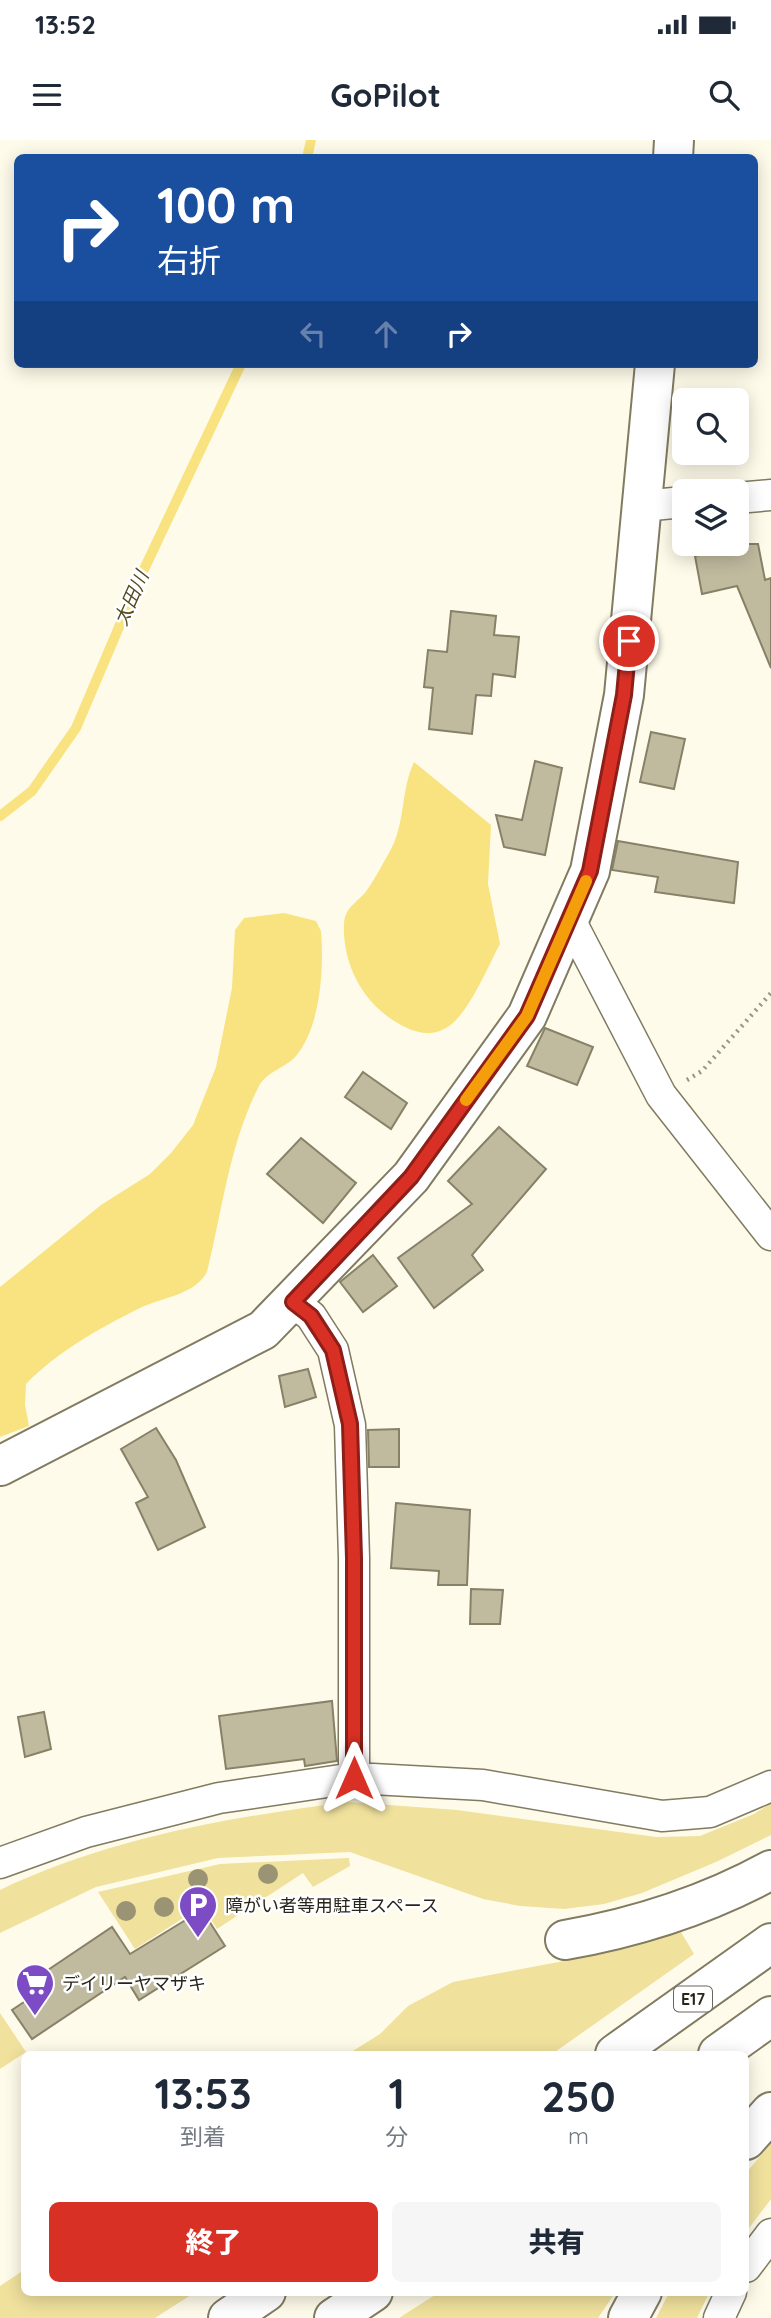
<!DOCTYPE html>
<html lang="ja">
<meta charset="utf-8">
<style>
body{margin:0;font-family:Quicksand,"Noto Sans JP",sans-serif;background:#f6f6f7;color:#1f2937;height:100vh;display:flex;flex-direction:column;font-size:26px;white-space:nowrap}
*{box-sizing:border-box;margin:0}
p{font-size:23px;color:#747a83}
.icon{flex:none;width:38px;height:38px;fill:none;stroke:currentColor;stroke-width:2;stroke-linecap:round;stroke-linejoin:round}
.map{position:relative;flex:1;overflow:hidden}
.panel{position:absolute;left:21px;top:1911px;width:728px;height:245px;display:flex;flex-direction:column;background:#fff;border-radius:10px;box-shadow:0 4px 18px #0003}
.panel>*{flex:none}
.hud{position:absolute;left:14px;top:14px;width:744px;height:214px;border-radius:10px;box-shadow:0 4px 18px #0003;background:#1a4fa0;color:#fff;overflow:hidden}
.fabs{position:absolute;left:672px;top:248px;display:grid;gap:14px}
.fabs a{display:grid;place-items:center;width:77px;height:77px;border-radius:10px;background:#fff;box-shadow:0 4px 18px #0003;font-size:35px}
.pin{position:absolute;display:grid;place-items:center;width:60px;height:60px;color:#fff;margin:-30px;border:4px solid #fff;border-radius:50%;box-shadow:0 2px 7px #0007}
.me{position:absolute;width:77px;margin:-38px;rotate:0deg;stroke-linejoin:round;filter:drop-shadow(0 0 5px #0008)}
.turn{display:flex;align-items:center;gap:24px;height:147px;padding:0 28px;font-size:32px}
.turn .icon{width:91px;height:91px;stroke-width:2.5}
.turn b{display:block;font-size:49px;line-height:60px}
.lanes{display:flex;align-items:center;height:66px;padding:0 28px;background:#0003;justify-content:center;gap:35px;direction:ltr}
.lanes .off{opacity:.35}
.eta{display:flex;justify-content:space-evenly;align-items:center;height:119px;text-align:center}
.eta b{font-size:42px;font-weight:800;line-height:49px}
.action{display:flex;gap:14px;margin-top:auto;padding:14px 28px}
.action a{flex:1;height:80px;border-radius:10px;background:#d93025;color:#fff;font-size:28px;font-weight:800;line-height:80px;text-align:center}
.action a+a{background:#f6f6f7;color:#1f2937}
.status{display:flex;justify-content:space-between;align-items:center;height:49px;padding:0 35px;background:#fff;direction:ltr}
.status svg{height:19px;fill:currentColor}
header{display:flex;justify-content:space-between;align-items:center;height:91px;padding:0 28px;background:#fff;font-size:32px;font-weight:800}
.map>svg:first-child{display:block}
.green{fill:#f0e19d}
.water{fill:#f8e380}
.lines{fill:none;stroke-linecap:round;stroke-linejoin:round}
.stream{stroke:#f8e380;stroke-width:10}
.building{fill:#c0bb9f;stroke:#868167;stroke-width:2}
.street-casing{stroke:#817b61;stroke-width:33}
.secondary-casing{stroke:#817b61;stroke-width:42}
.highway-casing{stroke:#817b61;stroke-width:42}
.path{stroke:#989587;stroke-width:4.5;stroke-dasharray:2 5;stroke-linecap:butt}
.street{stroke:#fff;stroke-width:30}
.secondary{stroke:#fff;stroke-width:38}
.highway{stroke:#fff;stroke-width:38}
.tree{fill:#9a9475}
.route-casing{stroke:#8d1f18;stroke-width:18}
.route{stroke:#d93025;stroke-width:12}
.slow{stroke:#f59e0b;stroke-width:12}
.labels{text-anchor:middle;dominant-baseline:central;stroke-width:5;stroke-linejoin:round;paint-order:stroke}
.shield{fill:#fff;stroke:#68675f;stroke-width:2}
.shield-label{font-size:16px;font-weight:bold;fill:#28261b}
.poi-label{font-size:18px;fill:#28261b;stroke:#fff;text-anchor:start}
.water-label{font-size:19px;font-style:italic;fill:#554c23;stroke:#fff}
</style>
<div class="status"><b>13:52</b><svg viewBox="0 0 49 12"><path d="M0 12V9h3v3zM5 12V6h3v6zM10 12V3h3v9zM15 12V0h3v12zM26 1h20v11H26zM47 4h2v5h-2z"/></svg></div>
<header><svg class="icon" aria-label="menu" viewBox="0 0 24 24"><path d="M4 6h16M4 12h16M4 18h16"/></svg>GoPilot<svg class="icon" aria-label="search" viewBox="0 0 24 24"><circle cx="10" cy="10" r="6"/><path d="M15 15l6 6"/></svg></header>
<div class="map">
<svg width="771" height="2178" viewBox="0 0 771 2178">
<rect width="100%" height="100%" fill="#fffbea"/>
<path class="green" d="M349 1662 457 1670 656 1697 700 1696 754 1674 771 1663V1695L716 1722 642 1753 604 1764 564 1769 520 1766 483 1759 350 1712 218 1718 96 1747 0 1793V1750C109 1698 230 1677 349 1662Z
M349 1718 350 1726 313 1747 303 1733 217 1789 202 1766 135 1809 98 1752 220 1724Z
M678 1787 694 1814 552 1914H348L380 1894 408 1866 453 1842 580 1818Z
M0 1873 26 1912 0 1929Z
M771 2003V2059L746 2092V2033Z
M24 2130V2152L194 2153 155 2178H0V2146Z
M438 2153V2152L615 2153 598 2178H399Z
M669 2153V2152L709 2153 697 2178H656Z"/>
<path class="water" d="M414 622 491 685 488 744 500 804C488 826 468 876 446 888 431 897 416 893 401 885 365 866 342 826 344 784 345 766 359 762 367 750 375 739 382 725 389 713 406 684 400 652 414 622Z
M284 773 316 781 321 791C324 828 321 886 296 916 287 927 266 932 259 946 229 1005 223 1068 207 1132 194 1156 161 1157 138 1169 98 1189 57 1212 26 1244L25 1265 29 1286 0 1297V1147L101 1065 150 1034 171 1013 193 985 216 927 232 848 235 790 244 778Z"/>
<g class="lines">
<path class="stream" d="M307 18 311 0
M0 676 32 651 76 588 139 440 241 224"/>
</g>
<path class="building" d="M715 404H758L765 440 771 438V528L737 446 702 454 695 416 716 411Z
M451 471 496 476 494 495 519 497 515 537 493 534 491 556 476 555 472 594 429 589 433 548 424 547 428 510 447 512Z
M651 592 685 599 674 649 640 642Z
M535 621 562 628 545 715 504 707 496 675 522 680Z
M618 701 738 722 734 763 655 752 658 737 612 730Z
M545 888 593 907 577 945 527 926Z
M363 932 407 963 391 989 345 957Z
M499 987 546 1029 472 1115 483 1130 434 1168 398 1118 472 1064 448 1041Z
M301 998 356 1043 323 1083 267 1034Z
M373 1115 397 1146 363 1172 340 1142Z
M308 1229 316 1257 285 1267 279 1236Z
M156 1288 176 1320 205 1387 158 1410 136 1363 148 1357 121 1309Z
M399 1289V1327H369L368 1290Z
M396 1363 470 1370 467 1445H438L439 1431 391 1428Z
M471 1449 503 1450 500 1484H470Z
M332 1561 337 1621 305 1626 304 1619 226 1629 219 1576Z
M44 1572 51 1609 25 1617 18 1577Z
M202 1770 225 1806 139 1860 125 1837 32 1899 12 1870 33 1856 27 1844 112 1787 130 1814Z"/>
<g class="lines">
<defs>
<path id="street" d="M737 358 771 355
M642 366 684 362
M569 778 661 955 771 1095
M293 1162 311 1176 333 1210 350 1285 354 1418V1638
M0 1723 86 1692 219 1658 354 1638 483 1645 662 1676 710 1672 771 1646
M746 2127 771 2094
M719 2178 731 2152"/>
<path id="secondary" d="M673 18 674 0
M0 1326 263 1190 411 1037 527 876 590 731 624 555 655 224"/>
<path id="highway" d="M565 1800C639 1787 705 1766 771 1730
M615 1914 771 1803
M718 1914 771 1876
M746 2000 771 1972
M228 2178 266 2152
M334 2178 373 2152
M628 2178 642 2152"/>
</defs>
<use href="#street" class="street-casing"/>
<use href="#secondary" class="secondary-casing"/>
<use href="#highway" class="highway-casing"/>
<path class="path" d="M687 940 702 931 771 853"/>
<use href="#street" class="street"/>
<use href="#secondary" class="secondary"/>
<use href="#highway" class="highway"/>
</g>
<g class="tree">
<circle cx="268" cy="1734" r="10"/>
<circle cx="198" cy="1739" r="10"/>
<circle cx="164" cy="1767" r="10"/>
<circle cx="126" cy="1771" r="10"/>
</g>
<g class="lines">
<defs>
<path id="route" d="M354 1638V1418L350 1284 333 1210 311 1176 293 1162 411 1037 527 876 590 731 624 555 629 501"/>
</defs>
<use href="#route" class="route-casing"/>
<use href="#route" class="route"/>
<path class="slow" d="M466 960 527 876 586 741"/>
</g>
<defs>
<symbol id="parking-pin" viewBox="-11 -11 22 30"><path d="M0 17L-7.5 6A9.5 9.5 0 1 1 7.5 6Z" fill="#7d4bc3" stroke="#fff"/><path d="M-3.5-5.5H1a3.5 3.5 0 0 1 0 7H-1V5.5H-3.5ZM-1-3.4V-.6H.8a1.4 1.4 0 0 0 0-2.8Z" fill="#fff"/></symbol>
<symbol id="supermarket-pin" viewBox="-11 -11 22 30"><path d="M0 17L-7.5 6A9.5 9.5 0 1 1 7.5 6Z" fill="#7d4bc3" stroke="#fff"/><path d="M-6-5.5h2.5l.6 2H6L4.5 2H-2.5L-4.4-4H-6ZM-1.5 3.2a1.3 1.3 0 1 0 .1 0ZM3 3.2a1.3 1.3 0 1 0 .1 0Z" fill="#fff"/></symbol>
</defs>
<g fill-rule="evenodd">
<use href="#parking-pin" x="176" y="1743" width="44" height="60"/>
<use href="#supermarket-pin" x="13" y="1821" width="44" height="60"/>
</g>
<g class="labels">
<rect class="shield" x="674" y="1846.5" width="38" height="25" rx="5"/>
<g class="shield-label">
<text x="693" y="1859">E17</text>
</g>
<g class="poi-label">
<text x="225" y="1765">障がい者等用駐車スペース</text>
<text x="62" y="1843">デイリーヤマザキ</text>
</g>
<g class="water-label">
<text transform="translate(131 458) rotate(-66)">太田川</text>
</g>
</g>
</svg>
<div class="fabs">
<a><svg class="icon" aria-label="search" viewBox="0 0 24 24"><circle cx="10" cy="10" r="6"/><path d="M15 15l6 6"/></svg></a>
<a><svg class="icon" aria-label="layers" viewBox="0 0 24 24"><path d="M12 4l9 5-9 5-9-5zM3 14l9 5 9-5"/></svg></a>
</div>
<div class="pin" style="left:629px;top:501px;background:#d93025"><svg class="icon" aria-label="arrive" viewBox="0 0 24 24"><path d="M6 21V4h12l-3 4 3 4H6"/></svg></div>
<svg class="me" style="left:354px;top:1638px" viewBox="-20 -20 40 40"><path d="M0-17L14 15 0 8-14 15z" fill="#d93025" stroke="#fff" stroke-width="4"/></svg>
<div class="hud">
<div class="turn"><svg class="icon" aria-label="right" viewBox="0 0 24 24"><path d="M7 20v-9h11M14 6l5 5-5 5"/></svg><div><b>100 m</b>右折</div></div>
<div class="lanes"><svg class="icon off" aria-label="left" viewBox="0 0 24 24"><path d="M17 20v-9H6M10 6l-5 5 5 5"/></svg><svg class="icon off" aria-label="ahead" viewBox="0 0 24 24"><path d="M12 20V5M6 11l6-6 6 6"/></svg><svg class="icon" aria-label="right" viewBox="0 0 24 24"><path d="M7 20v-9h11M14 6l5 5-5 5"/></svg></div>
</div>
<section class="panel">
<div class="eta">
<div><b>13:53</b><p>到着</p></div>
<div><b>1</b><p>分</p></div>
<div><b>250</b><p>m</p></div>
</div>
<div class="action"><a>終了</a><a>共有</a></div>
</section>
</div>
